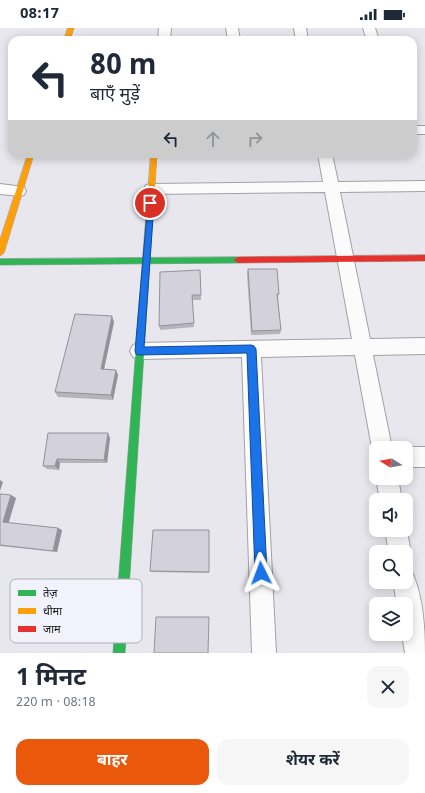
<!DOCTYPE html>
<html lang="hi">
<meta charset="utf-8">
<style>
body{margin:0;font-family:Georgia,"Noto Sans Devanagari",serif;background:#f6f6f7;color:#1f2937;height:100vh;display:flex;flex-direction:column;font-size:15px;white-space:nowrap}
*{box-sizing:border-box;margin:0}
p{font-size:13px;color:#747a83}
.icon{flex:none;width:22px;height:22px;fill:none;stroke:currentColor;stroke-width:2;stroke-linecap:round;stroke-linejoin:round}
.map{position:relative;height:625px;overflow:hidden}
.panel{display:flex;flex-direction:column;background:#fff;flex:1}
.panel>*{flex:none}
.top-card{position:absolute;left:8px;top:8px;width:409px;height:122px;border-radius:12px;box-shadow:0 2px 10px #0003;background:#fff;color:#1f2937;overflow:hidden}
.needle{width:26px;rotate:281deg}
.fabs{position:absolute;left:369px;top:413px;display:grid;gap:8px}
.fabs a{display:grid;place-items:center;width:44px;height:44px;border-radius:8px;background:#fff;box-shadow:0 2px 10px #0003;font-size:20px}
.pin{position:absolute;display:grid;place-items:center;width:34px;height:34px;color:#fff;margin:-17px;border:2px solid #fff;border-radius:50%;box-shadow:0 1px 4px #0007}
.me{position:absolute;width:44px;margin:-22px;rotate:357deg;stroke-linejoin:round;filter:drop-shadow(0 0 3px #0008)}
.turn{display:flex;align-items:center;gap:14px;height:84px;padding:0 16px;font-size:18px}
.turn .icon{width:52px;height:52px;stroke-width:2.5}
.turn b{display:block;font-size:28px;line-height:34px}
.lanes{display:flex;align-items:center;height:38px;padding:0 16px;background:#0003;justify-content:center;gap:20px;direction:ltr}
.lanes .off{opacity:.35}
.round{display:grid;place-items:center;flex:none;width:42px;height:42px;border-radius:12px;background:#f6f6f7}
.headline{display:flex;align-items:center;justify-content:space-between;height:68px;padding:0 16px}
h1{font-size:24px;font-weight:700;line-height:30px}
.action{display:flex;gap:8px;margin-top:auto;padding:8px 16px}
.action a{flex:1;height:46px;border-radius:12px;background:#ea580c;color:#fff;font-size:16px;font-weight:700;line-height:46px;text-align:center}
.action a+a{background:#f6f6f7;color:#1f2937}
.status{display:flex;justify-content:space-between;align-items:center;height:28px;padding:0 20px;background:#fff;direction:ltr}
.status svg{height:11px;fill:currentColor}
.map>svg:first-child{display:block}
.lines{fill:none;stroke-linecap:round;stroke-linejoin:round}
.street-casing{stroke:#a2a2a6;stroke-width:2}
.fast-casing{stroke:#a2a2a6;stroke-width:1}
.slow-casing{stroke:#a2a2a6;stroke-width:1}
.jam-casing{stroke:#a2a2a6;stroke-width:1}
.street{fill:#fbfbfc;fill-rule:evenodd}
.fast{fill:#30b455;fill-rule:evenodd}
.slow{fill:#ff9f0a;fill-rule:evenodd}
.jam{fill:#e5322d;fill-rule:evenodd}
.wall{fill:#b5b4bd}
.shaded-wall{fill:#93929a}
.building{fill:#d2d1dc;stroke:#93929a}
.route{fill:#1a73e8;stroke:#114b97}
.key{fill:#f2f2fd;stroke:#afafb8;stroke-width:1}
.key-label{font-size:11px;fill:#131216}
</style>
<div class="status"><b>08:17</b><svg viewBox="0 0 49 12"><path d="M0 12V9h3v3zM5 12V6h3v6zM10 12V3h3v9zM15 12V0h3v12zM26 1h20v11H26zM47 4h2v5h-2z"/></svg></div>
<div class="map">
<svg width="425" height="625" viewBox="0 0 425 625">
<rect width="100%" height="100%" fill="#e7e7ed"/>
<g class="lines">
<defs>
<path id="street" d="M159 0H171L170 12H158Z
M226 0H238L240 12H228Z
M294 0H306L308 12H296Z
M363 0H375L379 12H367Z
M413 98H425V106H413Z
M318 126H332L338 154 425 153V163L340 164 370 311 425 310V326L373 327 392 420H376V428L372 420 355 327 261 329 276 625H252L242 329 139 331 133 329 130 323 133 317 139 315 352 311 325 164 151 166 146 165 144 161 146 157 151 156 323 154Z
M0 156 24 159 26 163 24 167 19 168 0 166Z
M406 419H425V439H406V420H403Z
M376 450H398L402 472H380Z
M406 499 411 524 408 532 406 533V524H389L385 502H406Z
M406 543 413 546C423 570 425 599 425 625H405L402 606H406V576H397L393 554H406Z"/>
<path id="fast" d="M238 229 242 232 238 235 0 237V231Z
M142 289 145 290 146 293 125 625H113L138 293 139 290Z"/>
<path id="slow" d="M68 0H74L70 12H64Z
M28 126H34L4 225 0 228V212Z
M151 126H157L146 293 145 296H139L138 293Z"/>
<path id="jam" d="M425 227V233L238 235 234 232 238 229Z"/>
</defs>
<use href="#street" class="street-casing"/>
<use href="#fast" class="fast-casing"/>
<use href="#slow" class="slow-casing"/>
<use href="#jam" class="jam-casing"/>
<use href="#street" class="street"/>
<use href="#fast" class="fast"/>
<use href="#slow" class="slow"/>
<use href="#jam" class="jam"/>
</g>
<path class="wall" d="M248 241 279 266 278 270 281 302 280 306 251 307 247 246Z
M200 242 201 272H192L194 299 160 302 159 298Z
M114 294 104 341 116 342 118 347 113 372 58 369 55 364Z
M48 405 110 410 107 435H60L59 442 47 441 43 438Z
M0 466 16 470 8 495 62 502 57 524 0 518Z
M209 502V545L151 544 150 543Z"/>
<path class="shaded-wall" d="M112 288 114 294 103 346 101 341Z
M116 342 118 347 113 372 111 367Z
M108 405 110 410 107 435 104 432Z
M57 431 60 435 59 442 55 438Z
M0 452 3 454 0 463Z
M11 467 16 470 8 497 3 494Z
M58 500 62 502 57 524 53 523Z"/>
<path class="building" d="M248 241H277L279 266H277L281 302 252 303Z
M200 242 201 267H192L194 295 159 298 160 244Z
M75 286 112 288 101 341 116 342 111 367 55 364Z
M48 405H108L104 432 57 431 55 438H43Z
M0 466 11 467 3 494 58 500 53 523 0 517Z
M153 502H209V544L150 543Z
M156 589H209L208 625H154Z"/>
<path class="route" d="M148 173H153L154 175 144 319 251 317 254 318 256 321 267 545 265 549 261 551 257 549 255 545 247 325 139 327 136 326 135 323Z"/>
<rect x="10" y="551" width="132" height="64" rx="6" class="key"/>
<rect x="18" y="562" width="18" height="6" fill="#30b455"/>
<rect x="18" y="580" width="18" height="6" fill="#ff9f0a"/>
<rect x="18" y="598" width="18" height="6" fill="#e5322d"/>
<g class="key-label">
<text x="43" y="569">तेज़</text>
<text x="43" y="587">धीमा</text>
<text x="43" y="605">जाम</text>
</g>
</svg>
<div class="fabs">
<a><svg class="needle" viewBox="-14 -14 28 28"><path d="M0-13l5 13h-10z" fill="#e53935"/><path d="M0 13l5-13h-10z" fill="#747a83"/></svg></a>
<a><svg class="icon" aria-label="sound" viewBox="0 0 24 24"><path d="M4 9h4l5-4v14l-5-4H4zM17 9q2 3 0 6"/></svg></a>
<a><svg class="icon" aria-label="search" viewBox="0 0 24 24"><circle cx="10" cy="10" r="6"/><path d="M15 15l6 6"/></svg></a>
<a><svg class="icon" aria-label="layers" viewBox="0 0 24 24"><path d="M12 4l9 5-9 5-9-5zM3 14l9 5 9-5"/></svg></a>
</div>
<div class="pin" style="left:150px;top:175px;background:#d93025"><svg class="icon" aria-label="arrive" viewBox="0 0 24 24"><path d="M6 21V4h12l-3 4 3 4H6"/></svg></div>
<svg class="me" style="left:261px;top:545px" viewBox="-20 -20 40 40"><path d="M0-17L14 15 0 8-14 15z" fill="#1a73e8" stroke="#fff" stroke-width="4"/></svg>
<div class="top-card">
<div class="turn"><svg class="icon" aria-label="left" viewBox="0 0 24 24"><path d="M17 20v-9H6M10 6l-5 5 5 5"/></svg><div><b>80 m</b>बाएँ मुड़ें</div></div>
<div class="lanes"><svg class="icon" aria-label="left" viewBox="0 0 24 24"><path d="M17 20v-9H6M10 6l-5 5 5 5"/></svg><svg class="icon off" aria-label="ahead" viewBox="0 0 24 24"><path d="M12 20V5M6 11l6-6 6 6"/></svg><svg class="icon off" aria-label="right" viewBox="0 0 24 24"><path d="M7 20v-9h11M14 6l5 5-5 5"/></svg></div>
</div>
</div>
<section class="panel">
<div class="headline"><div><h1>1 मिनट</h1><p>220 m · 08:18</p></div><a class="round"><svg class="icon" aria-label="close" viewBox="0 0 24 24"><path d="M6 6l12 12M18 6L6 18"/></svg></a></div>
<div class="action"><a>बाहर</a><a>शेयर करें</a></div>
</section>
